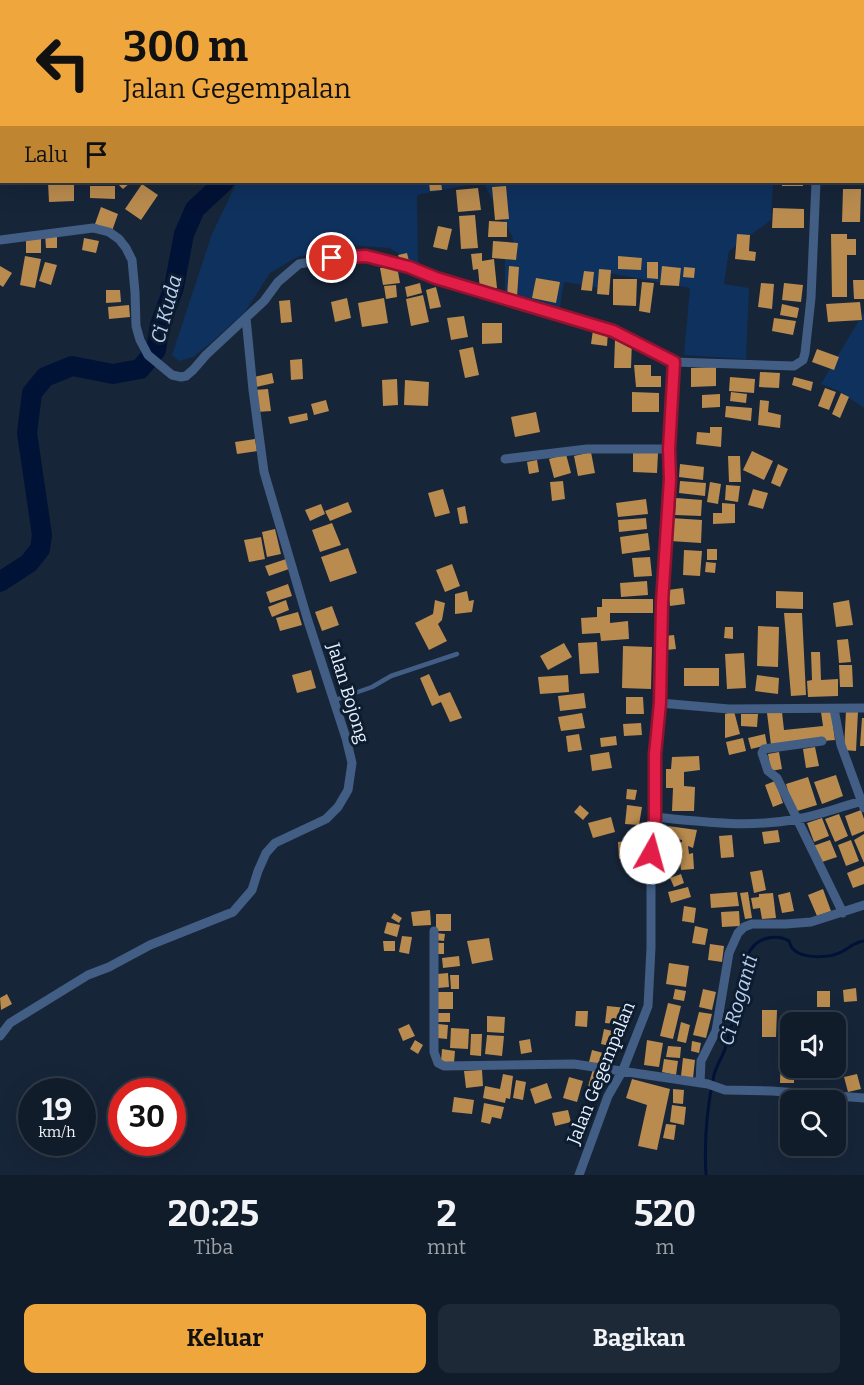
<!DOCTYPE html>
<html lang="id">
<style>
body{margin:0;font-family:Bitter,serif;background:#1e2937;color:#f1f3f6;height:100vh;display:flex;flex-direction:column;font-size:22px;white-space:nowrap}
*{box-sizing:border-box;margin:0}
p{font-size:20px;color:#9ca1a9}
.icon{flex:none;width:33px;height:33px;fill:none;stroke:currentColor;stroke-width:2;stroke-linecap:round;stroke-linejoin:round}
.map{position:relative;height:1175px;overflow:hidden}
.side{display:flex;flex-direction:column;background:#111c2b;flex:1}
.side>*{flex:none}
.banner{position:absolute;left:0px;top:0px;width:864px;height:183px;box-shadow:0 6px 24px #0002,0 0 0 2px #303a47;background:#efa73d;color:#111;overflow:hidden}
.buttons{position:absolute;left:780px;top:1012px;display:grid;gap:12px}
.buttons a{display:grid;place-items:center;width:66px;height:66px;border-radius:12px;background:#111c2b;box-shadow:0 6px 24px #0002,0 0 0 2px #303a47;font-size:30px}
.speed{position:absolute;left:18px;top:1078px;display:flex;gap:12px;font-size:30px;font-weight:700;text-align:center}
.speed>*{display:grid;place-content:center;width:78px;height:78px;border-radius:50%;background:#111c2b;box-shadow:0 6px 24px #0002,0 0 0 2px #303a47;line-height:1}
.speed small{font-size:15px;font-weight:400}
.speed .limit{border:9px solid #d22;background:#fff;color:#111}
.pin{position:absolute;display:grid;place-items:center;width:51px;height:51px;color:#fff;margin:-26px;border:3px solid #fff;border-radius:50%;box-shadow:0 2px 6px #0007}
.me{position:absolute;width:66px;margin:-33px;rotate:7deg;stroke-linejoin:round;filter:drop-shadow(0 0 4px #0008)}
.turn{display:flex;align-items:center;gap:21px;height:126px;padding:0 24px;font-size:27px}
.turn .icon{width:78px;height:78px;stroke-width:2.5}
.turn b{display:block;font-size:42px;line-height:51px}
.then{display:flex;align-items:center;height:57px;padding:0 24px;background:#0003;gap:12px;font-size:22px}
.eta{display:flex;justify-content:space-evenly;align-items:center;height:102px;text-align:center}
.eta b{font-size:36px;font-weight:700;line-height:42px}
.cta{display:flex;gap:12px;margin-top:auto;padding:12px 24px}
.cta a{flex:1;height:69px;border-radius:12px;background:#efa73d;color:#111;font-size:24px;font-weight:700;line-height:69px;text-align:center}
.cta a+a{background:#1e2937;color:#f1f3f6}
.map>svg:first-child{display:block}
.green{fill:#0f315d}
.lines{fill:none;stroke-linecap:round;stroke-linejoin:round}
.stream{stroke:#001236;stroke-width:3}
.river{stroke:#001236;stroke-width:20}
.building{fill:#b98b4e}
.lane{stroke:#425e84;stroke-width:4.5}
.street{stroke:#425e84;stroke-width:9}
.route-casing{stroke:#92132f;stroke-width:15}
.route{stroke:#e11d48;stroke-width:10}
.labels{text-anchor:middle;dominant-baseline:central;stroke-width:6;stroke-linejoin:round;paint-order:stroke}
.street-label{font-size:18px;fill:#e7f1ff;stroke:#0d1c2f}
.water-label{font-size:20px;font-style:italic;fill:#b9d1f0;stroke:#0d1c2f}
</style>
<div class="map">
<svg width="864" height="1175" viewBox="0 0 864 1175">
<rect width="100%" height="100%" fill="#172539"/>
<path class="green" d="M418 0H767V1H417Z
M237 182H773L771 220 729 251 724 284 749 288 746 359 684 355 690 288 603 272 600 288 564 282 560 308 505 292V259L513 258V238L483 182 417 195 418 266 390 248 345 245 297 257 270 273 245 312 213 341 193 357 179 361 172 355 212 234Z
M864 312V408L839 391 821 384Z"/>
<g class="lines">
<path class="stream" d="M706 1175C704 1142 707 1107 714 1075 716 1066 722 1058 725 1049 731 1031 735 1011 740 992 743 978 743 959 752 948 760 937 778 934 789 941 790 944 791 947 793 949 802 959 828 958 839 953 848 950 853 942 864 941"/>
<path class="river" d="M372 2 373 0
M0 582 29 563 40 549 42 535 27 433 32 393 45 377 72 366 113 374 140 369 156 350 160 325 174 287 184 234 195 209 224 182"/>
</g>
<path class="building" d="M48 182H74V201L49 202Z
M116 182H131L123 189Z
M429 182H441L442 190 430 191Z
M782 182H803V186H782Z
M142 184 158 195 141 220 125 209Z
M90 186H115V199L90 198Z
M506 186 509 219 495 220 492 187Z
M478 188 481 210 458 212 456 190Z
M843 189H861L860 222H842Z
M101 207 118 214 112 231 95 224Z
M773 208 804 209V228H772Z
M475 215 478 248 461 249 459 216Z
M489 221 507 222V237H488Z
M438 226 452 229 447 250 433 247Z
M45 234H57V248H46Z
M737 234 750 235 749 251 756 252 755 261 735 259Z
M831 234H847V239H856V255H847V297H832Z
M41 237V253H26V238Z
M84 238 99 241 96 253 82 250Z
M493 241 518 243 516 260 492 258Z
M407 253 409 261 401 263 398 255Z
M482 253V261L494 259 497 288 480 289 478 269 473 270 471 254Z
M25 256 41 259 35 288 20 285Z
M618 256 642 258 641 270 618 269Z
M45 262 57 265 51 285 39 281Z
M647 262H658V279L647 278Z
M0 266 12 273 3 287 0 285Z
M397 266 400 283 383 285 380 268Z
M509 266 519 267 517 297H507Z
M662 266 681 268 679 286 660 285Z
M684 267 695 268 694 278 683 277Z
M599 269 611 270 609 295 597 294Z
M584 271 594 272 592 291 581 290Z
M536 278 560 282 556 303 532 298Z
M613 279H637L636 306 613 305Z
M853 280H864V299H854Z
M642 282 654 283 650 313 639 311Z
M420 283 422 293 407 297 405 287Z
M761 283 774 284 772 309 758 307Z
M784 283 803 285 801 302 782 300Z
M396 285 397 297 386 299 384 286Z
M436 287 441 307 430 309 426 290Z
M106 290H120L121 302 106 303Z
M423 295 429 322 411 326 406 299Z
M347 298 351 318 335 322 331 302Z
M384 298 388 323 362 327 358 303Z
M290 300 292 322 281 323 279 301Z
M860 302 862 320 828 322 826 304Z
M782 304 799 308 797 318 780 315Z
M129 305 130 317 109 319 108 307Z
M464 316 468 337 451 340 447 318Z
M774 318 796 321 793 335 772 331Z
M482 323H502V343L482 344Z
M593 330 608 332 607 346 591 344Z
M615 340 632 341 631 368H614Z
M473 347 479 375 465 378 459 350Z
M817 349 839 357 834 370 812 362Z
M302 359 303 379 291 380 290 360Z
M634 365H651V376H661V387H636Z
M716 367V386L691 387V368Z
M760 372 780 373 779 388 759 387Z
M272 373 274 383 256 387 254 377Z
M730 377 755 379 754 393 729 391Z
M794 377 813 382 811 391 792 385Z
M397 379 398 405 383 406 382 380Z
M405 380 429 382 428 406 404 405Z
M825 388 836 392 829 410 818 406Z
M268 389 271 411 257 412 254 390Z
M632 392 659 393V412H632Z
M731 392 747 394 746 403 730 401Z
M841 393 849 397 840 418 832 414Z
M720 394V407L702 408V395Z
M326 400 329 411 314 415 311 404Z
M760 400 769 401 768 412 781 415 780 428 758 425Z
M726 406 752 408 751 421 725 417Z
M536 412 540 432 515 437 511 417Z
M307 413 308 420 290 424 288 417Z
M710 427H722L721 447 696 444 697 432 710 433Z
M255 439 257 451 237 454 235 442Z
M752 451 773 461 764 480 743 470Z
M591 452 595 473 578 476 574 456Z
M633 453H658L657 473 633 472Z
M566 454 571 473 554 478 549 459Z
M728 456H740L741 482H729Z
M537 460 539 472 529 474 527 462Z
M680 464 704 467 703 480 679 477Z
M778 464 788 469 780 487 771 483Z
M563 481 565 499 552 501 550 482Z
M680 481 706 483 705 496 679 493Z
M710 482 721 484 718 504 707 502Z
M726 485 740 486 738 502 725 500Z
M443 489 450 513 435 517 428 493Z
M753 489 768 493 763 509 748 505Z
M676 498 702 500 701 516 675 515Z
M646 499 648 514 618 517 616 503Z
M348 502 352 512 330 521 325 511Z
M722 503 735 504V523L713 524V513H722Z
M321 504 325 514 310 521 305 510Z
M465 506 468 523 460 524 457 508Z
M646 518 647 529 619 532 618 520Z
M671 518 702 520 701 543 670 541Z
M332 523 341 545 320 552 312 530Z
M275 529 281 554 267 557 262 532Z
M648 533 650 550 622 554 620 537Z
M261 537 265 559 249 562 244 540Z
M348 548 357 573 330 582 321 557Z
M707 549H717V560H707Z
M684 550 702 551 700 576 683 575Z
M650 557 652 576 634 577 632 558Z
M286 559 289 569 269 576 265 566Z
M706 562 716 563 715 573 705 572Z
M452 564 460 586 445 592 436 570Z
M647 581 648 595 621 597 620 583Z
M288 584 292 596 270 603 266 592Z
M683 588 685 604 670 606 668 590Z
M467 591 469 601 474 600 472 612 455 614V594Z
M776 591 803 592V609L776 608Z
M602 599H653V613H610V623L628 621 629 639 601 641 600 633 582 634 581 618 597 617V607H602Z
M286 600 289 610 272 617 268 607Z
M435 600 445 603 442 620 438 624 447 641 429 650 415 623 433 614Z
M849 600 853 625 836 627 833 603Z
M332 606 339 625 322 631 315 612Z
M298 612 302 625 280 631 276 618Z
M784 613H802L806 695 791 696Z
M758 626 779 627 778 667 757 666Z
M725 627H733V639L724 638Z
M674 635 676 649 666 650 665 636Z
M848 639 851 662 839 663 837 640Z
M597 642 599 673 580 674 578 643Z
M564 643 572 657 548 670 540 656Z
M623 646 652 647 651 689 622 688Z
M811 652H820L821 680 838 679V696L808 697 807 681 812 680Z
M744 653 746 688 727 689 725 654Z
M839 665H852L853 687H840Z
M684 668H719V686H684Z
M311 670 316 688 297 693 292 675Z
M429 674 439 696 450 692 462 718 450 722 441 702 432 706 420 678Z
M568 675 569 692 540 694 538 677Z
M757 675 779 678 778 694 755 691Z
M584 693 586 708 560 711 558 696Z
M626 697H643L644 714H626Z
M846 710 858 711 856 751 844 750Z
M734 711 740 734 725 738V714Z
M831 711 835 740 771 745 767 713 782 712 784 730 823 726 821 712Z
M582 713 585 728 561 731 558 717Z
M741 714H758L757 727 741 726Z
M862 718H864V746H860Z
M641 723 642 735 624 736 623 724Z
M579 734 582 750 568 752 566 736Z
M765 734 767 745 751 749 748 738Z
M616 736 617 745 601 747 600 738Z
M743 738 746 751 729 755 726 742Z
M815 747 819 766 806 768 803 749Z
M609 752 612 768 592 771 590 755Z
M779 752 782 769 771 771 768 754Z
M699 756 700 770 684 772V786L695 787 694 811H672L673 788H666V769H671L672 757Z
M836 775 843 796 822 804 814 782Z
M808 777 817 805 794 812 786 784Z
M775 781 783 803 773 807 765 785Z
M627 789 637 790 635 800 626 799Z
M580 805 589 813 583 820 574 812Z
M627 805 642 807 639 825 625 824Z
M861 810 864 819V831L852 836 845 816Z
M839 814 848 836 835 842 825 819Z
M611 817 615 832 593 838 588 823Z
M822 818 829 836 814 842 807 823Z
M668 826 697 830 693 848 688 846 689 854 693 853 694 869 681 870 678 843 682 842V840L666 837Z
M778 830 780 842 764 844 762 832Z
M864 834V863L854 840Z
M732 835 734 857 721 858 719 836Z
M633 840 635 858 619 859 618 842Z
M830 840 837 857 819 863 813 846Z
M851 840 859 861 846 866 838 845Z
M864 866V884L853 888 847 873Z
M762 870 766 890 754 893 750 872Z
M681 874 684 883 674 887 670 878Z
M688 887 691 897 671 903 668 892Z
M823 889 831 911 817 916 808 895Z
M737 892 739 906 711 908 710 894Z
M748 892 752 918 745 919 740 893Z
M790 892 794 911 782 913 778 895Z
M773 893 776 918 762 919 760 908 753 909 751 898 759 897V894Z
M684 906 696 908 694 923 682 921Z
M430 910 431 925 413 926 411 912Z
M739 911 740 926 722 927 721 912Z
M394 913 402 918 399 923 391 918Z
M436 914H451V931H436Z
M387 922 400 925 397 937 384 933Z
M695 926 708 929 705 945 692 943Z
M435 933 445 934 444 941 435 940Z
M402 936 412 937 409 954 399 952Z
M489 938 493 960 472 964 467 941Z
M383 941H395V951H384Z
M436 943H444V954H436Z
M710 944 724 946 722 962 708 960Z
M459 956 460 966 443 968 442 958Z
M669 963 689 966 686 987 666 984Z
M448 973 449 987 438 988 437 974Z
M450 975H459V989H451Z
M856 988 857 1001 844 1002 843 990Z
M675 989 686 991 684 1001 673 999Z
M703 989 716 992 712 1010 699 1007Z
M817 991H830V1007H817Z
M437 992H453V1009H437Z
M7 994 12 1004 1 1010 0 998Z
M668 1003 681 1006 673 1039 660 1036Z
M607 1006 627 1008 625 1025 605 1023Z
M762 1010H777L776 1037H762Z
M576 1011H588L587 1027 575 1026Z
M699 1012 712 1014 706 1038 693 1035Z
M436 1013H450V1022H436Z
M787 1015 806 1016 805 1023H790V1026H786Z
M487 1016 505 1017 504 1033 487 1032Z
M681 1022 690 1025 686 1043 677 1041Z
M409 1024 415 1036 403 1041 398 1029Z
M438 1024 448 1025 447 1039 437 1038Z
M451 1028 469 1029 468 1049 450 1048Z
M604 1029 621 1033 618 1048 601 1044Z
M471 1034H482L481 1056 470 1055Z
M487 1035 504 1036 502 1056 485 1054Z
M530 1039 532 1052 521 1054 519 1041Z
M415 1040 423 1045 418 1054 410 1049Z
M647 1040 663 1043 659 1067 644 1065Z
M692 1041 701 1043 699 1053 691 1051Z
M668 1046 681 1047 680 1058 666 1057Z
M442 1049 455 1051 454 1063 441 1062Z
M592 1050 611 1055 608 1067 589 1062Z
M781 1051H790V1068H794V1083H780Z
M683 1058 695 1060 693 1078 681 1076Z
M664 1059 678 1061 676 1075 662 1072Z
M593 1069 606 1073 600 1094 587 1090Z
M482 1070 483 1086 466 1088 464 1071Z
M503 1074 513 1076 510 1099 506 1098 505 1103 483 1098 485 1086 500 1089Z
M857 1074 861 1089 848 1092 844 1077Z
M569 1077 583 1081 577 1102 563 1098Z
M632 1079 670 1089 657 1150 638 1146 647 1105 626 1098Z
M516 1080 526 1082 523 1100 513 1098Z
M547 1083 552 1098 535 1104 530 1089Z
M673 1089 684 1090 683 1104 673 1103Z
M454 1097 474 1100 472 1114 452 1112Z
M484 1103 504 1107 501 1119 492 1117 490 1124 481 1122Z
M672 1105 686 1107 684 1125 670 1122Z
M568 1110 571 1122 555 1126 552 1113Z
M666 1124 676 1125 674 1140 663 1138Z"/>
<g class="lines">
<path class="lane" d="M335 700 372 687 391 676 457 654"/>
<path class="street" d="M823 0V2
M0 240 93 228 109 232 119 239 126 248 132 260 135 292 136 326 140 340 148 355 172 375 181 377 186 376 193 370 206 355 264 301 278 282 299 264 332 258 367 256 409 267 436 278 613 331 674 362 794 366 803 360 805 353 811 298 816 182
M505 459 587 449H669
M660 703 729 709 864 708
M834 709 841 745 864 808
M822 741 764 749 762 753 768 771 777 778 843 913
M655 817C702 822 751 828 797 819 820 815 842 806 864 801
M434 931V1052L438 1063 444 1066 574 1064 708 1084 725 1090 772 1091 864 1098
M0 1036 10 1023 88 975 109 967 150 945 233 912 252 890 258 871 266 853 275 843 326 819 338 807 348 790 352 763 346 738 308 621 264 472 253 390 246 318
M700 1083 701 1061 716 1031 729 953 738 933 744 927 752 924H786L811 922 864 905
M579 1175 608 1096 623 1070 648 1006 651 948V853L655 817V754L660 703 662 603 670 479 669 449 674 362"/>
</g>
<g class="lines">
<defs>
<path id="route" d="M332 258 366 256 409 267 436 278 613 331 674 362 669 449 670 479 662 603 660 703 655 754V818L651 853"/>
</defs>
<use href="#route" class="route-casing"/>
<use href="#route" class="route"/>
</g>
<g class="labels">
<g class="street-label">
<text transform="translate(348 693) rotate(73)">Jalan Bojong</text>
<text transform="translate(601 1073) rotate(-68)">Jalan Gegempalan</text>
</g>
<g class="water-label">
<text transform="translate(166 309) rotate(-75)">Ci Kuda</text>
<text transform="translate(738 1000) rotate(-74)">Ci Roganti</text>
</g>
</g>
</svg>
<div class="buttons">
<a><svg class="icon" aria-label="sound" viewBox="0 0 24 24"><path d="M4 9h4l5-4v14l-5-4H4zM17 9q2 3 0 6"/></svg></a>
<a><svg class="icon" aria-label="search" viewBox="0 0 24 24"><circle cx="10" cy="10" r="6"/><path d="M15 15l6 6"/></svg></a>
</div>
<div class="speed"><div>19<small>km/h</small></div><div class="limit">30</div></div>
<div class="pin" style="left:332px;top:258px;background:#d93025"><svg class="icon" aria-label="arrive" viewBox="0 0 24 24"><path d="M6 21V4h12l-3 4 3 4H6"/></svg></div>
<svg class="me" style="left:651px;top:853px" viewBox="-20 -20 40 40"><circle r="19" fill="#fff"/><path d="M0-13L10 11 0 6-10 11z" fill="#e11d48"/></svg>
<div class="banner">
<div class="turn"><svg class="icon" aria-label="left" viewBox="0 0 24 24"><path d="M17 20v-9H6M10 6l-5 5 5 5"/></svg><div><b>300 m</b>Jalan Gegempalan</div></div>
<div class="then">Lalu<svg class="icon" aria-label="arrive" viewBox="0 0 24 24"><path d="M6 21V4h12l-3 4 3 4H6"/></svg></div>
</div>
</div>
<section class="side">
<div class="eta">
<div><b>20:25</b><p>Tiba</p></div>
<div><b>2</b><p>mnt</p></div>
<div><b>520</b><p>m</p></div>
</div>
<div class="cta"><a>Keluar</a><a>Bagikan</a></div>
</section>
